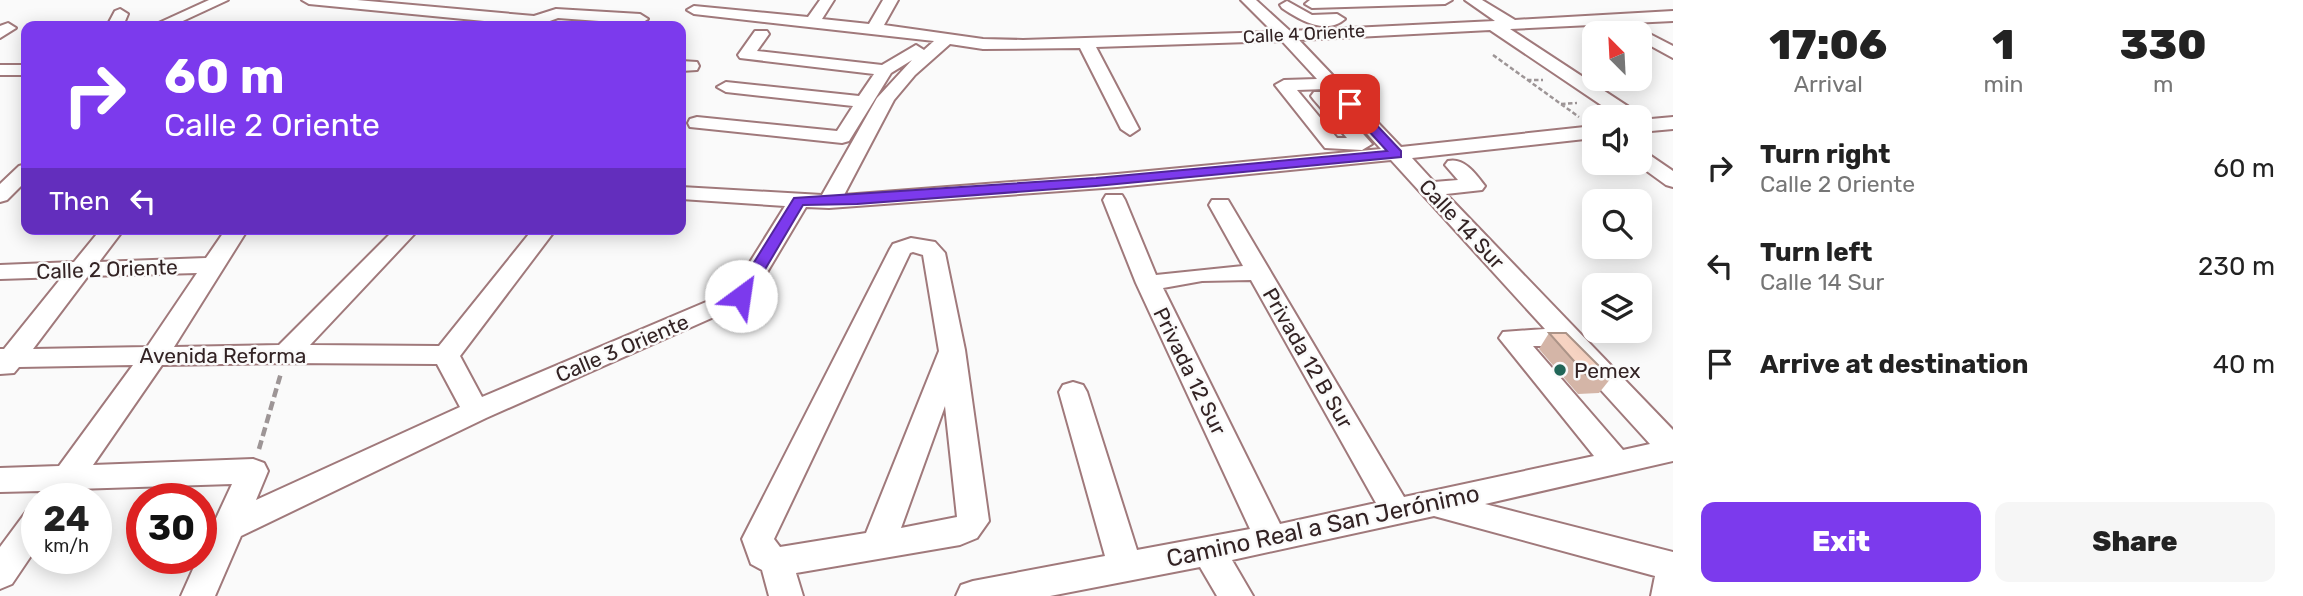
<!DOCTYPE html>
<meta charset="utf-8">
<style>
body{margin:0;font-family:Rubik,sans-serif;background:#f6f6f6;color:#222;height:100vh;display:flex;flex-direction:column;font-size:26px;white-space:nowrap}
*{box-sizing:border-box;margin:0}
p{font-size:23px;color:#767676}
.icon{flex:none;width:38px;height:38px;fill:none;stroke:currentColor;stroke-width:2;stroke-linecap:round;stroke-linejoin:round}
.map{position:relative;flex:1;overflow:hidden}
.sheet{display:flex;flex-direction:column;background:#fff;width:630px}
.sheet>*{flex:none}
.banner{position:absolute;left:21px;top:21px;width:665px;height:214px;border-radius:14px;box-shadow:0 4px 18px #0003;background:#7c3aed;color:#fff;overflow:hidden}
.needle{width:46px;rotate:336deg}
.buttons{position:absolute;left:1582px;top:21px;display:grid;gap:14px}
.buttons a{display:grid;place-items:center;width:70px;height:70px;border-radius:14px;background:#fff;box-shadow:0 4px 18px #0003;font-size:35px}
.speed{position:absolute;left:21px;top:483px;display:flex;gap:14px;font-size:35px;font-weight:700;text-align:center}
.speed>*{display:grid;place-content:center;width:91px;height:91px;border-radius:50%;background:#fff;box-shadow:0 4px 18px #0003;line-height:1}
.speed small{font-size:18px;font-weight:400}
.speed .limit{border:10px solid #d22;background:#fff;color:#111}
.pin{position:absolute;display:grid;place-items:center;width:60px;height:60px;color:#fff;margin:-30px;border-radius:14px;box-shadow:0 4px 10px #0006}
.me{position:absolute;width:77px;margin:-38px;rotate:31deg;stroke-linejoin:round;filter:drop-shadow(0 0 5px #0008)}
.turn{display:flex;align-items:center;gap:24px;height:147px;padding:0 28px;font-size:32px}
.turn .icon{width:91px;height:91px;stroke-width:2.5}
.turn b{display:block;font-size:49px;line-height:60px}
.then{display:flex;align-items:center;height:66px;padding:0 28px;background:#0003;gap:14px;font-size:26px}
.eta{display:flex;justify-content:space-evenly;align-items:center;height:119px;text-align:center}
.eta b{font-size:42px;font-weight:800;line-height:49px}
.cta{display:flex;gap:14px;margin-top:auto;padding:14px 28px}
.cta a{flex:1;height:80px;border-radius:14px;background:#7c3aed;color:#fff;font-size:28px;font-weight:800;line-height:80px;text-align:center}
.cta a+a{background:#f6f6f6;color:#222}
ul{padding:0;list-style:none}
li{display:flex;align-items:center;gap:21px;height:98px;padding:0 28px}
li div{flex:1}
li b{display:block;font-size:26px}
li em{font-style:normal}
main{display:flex;flex:1;min-height:0}
.map>svg:first-child{display:block}
.lines{fill:none;stroke-linecap:round;stroke-linejoin:round}
.minor-casing{stroke:#a0797b;stroke-width:4}
.path-far1{stroke:#9d9596;stroke-width:2.5;stroke-dasharray:4.5 2.5;stroke-linecap:butt}
.path{stroke:#9d9596;stroke-width:4.5;stroke-dasharray:9 4.5;stroke-linecap:butt}
.minor{fill:#fff;fill-rule:evenodd}
.wall{fill:#d4b5a7}
.building{fill:#f6d3c2;stroke:#ac9488;stroke-width:2}
.route{fill:#7c3aed;stroke:#51269a;stroke-width:2}
.poi-dot{fill:#216658;stroke:#fafafa;stroke-width:2.5}
.labels{text-anchor:middle;dominant-baseline:central;stroke-width:5;stroke-linejoin:round;paint-order:stroke}
.far-street-label{font-size:18px;fill:#332324;stroke:#fafafa}
.street-label{font-size:21px;fill:#332324;stroke:#fafafa}
.poi-label{font-size:21px;fill:#332324;stroke:#fafafa;text-anchor:start}
.near-street-label{font-size:24px;fill:#332324;stroke:#fafafa}
</style>
<main>
<div class="map">
<svg width="1673" height="596" viewBox="0 0 1673 596">
<rect width="100%" height="100%" fill="#fafafa"/>
<g class="lines">
<defs>
<path id="minor" d="M209 0H228L172 26H152Z
M302 0H357L534 16 556 9 640 14 648 19 640 24 558 18 536 26 309 4Z
M820 0H834L822 19 869 24 883 0H898L884 25 983 39 1023 40 1273 32 1241 0H1256L1290 31 1495 21 1465 0H1482L1515 20 1673 11V21L1510 29 1638 113 1640 117V118L1619 117 1490 30 1299 40 1401 147 1594 126V138L1412 158 1434 182 1458 180 1445 165 1448 161C1464 157 1476 174 1485 186L1482 190 1446 194 1673 430V461L1485 504 1673 552V596H1651L1655 576 1434 516 1232 560 1253 596H1217L1200 567 1050 596H956L961 585 973 581 1105 556 1059 392 1063 385 1073 382 1083 385 1087 392 1137 550 1250 529 1136 283 1103 200 1106 195H1122L1125 200 1156 275 1243 266 1209 205 1212 200H1228L1404 497 1594 456 1499 338 1503 332 1545 329 1391 160 1117 187 829 208 806 207 750 301 486 418 241 536 215 596H181L198 558H201V551L232 484 76 489 69 499 37 500 41 491 0 492V468L59 466 133 365 19 367 14 373 0 374V349H4L62 277 0 279V265L74 262 101 229H124L99 262 206 258 226 229H248L174 347 279 345 395 229H419L310 345 439 346 533 229H556L460 356 482 397 732 291 785 206 681 199V187L822 195 877 98 912 60 891 73 849 141 842 143 690 127 688 123 690 119 697 117 837 131 853 106 726 92 717 87 726 82 859 96 874 74 740 58 738 55 755 31H767L769 34 757 51 882 65 916 45 924 50 934 41 694 14 687 10 694 6 808 17ZM1282 41 1317 79 1284 80 1275 85 1325 148 1362 150 1372 144 1326 92H1314L1311 96 1314 100 1347 138H1337L1297 90 1326 89 1381 149 1117 174 844 195 894 100 915 75 950 44 983 49 1080 48 1121 129 1130 135 1139 129 1096 47ZM197 273 147 347 33 349 88 276ZM1251 280 1376 503 1280 524 1163 288 1202 281ZM1533 346H1561L1650 444 1623 450ZM286 363 437 364 460 407 256 500 268 471 264 463 253 459 93 465 162 365Z
M1310 0H1452L1445 4 1312 8 1305 4Z
M1287 1 1312 15 1337 14 1345 19C1326 36 1298 19 1282 8L1280 5Z
M120 9 128 14 123 26H107L115 11Z
M8 23 16 28 0 38V26Z
M1640 29 1673 46V58L1640 40V33H1633Z
M681 61 697 62 699 66 697 70 681 71Z
M0 65H26V75H0Z
M1673 117V129L1640 132V120Z
M1644 154 1651 156 1673 171V187L1666 185 1637 164 1640 163V155Z
M26 164V181L7 200 0 202V184L19 166Z
M911 238 935 242 945 253 965 350 989 521 977 538 960 545 796 573 803 596H769L762 570 751 564 742 539 890 249 893 244ZM913 252 923 255 939 351 866 533 780 547 774 539 910 253ZM945 406 957 517 901 528Z
M37 508V547L12 584 0 589V547L26 512Z"/>
</defs>
<use href="#minor" class="minor-casing"/>
<path class="path-far1" d="M204 24 216 26
M1493 55 1579 117
M1527 80H1543
M1561 104 1577 103"/>
<path class="path" d="M259 449 281 373"/>
<use href="#minor" class="minor"/>
</g>
<path class="wall" d="M1549 333 1611 378 1599 393 1578 394 1539 349Z"/>
<path class="building" d="M1549 333H1566L1611 378H1589Z"/>
<path class="route" d="M1346 101H1354L1401 151V157L1096 186 857 204 803 205 747 300H736L733 296 794 198 1096 178 1387 151 1346 106Z"/>
<circle class="poi-dot" cx="1560" cy="370" r="7"/>
<g class="labels">
<g class="far-street-label">
<text transform="translate(1304 34) rotate(-3)">Calle 4 Oriente</text>
</g>
<g class="street-label">
<text transform="translate(1462 224) rotate(47)">Calle 14 Sur</text>
<text transform="translate(107 269) rotate(-2)">Calle 2 Oriente</text>
<text transform="translate(622 348) rotate(-23)">Calle 3 Oriente</text>
<text x="223" y="355">Avenida Reforma</text>
<text transform="translate(1308 358) rotate(60)">Privada 12 B Sur</text>
<text transform="translate(1190 371) rotate(64)">Privada 12 Sur</text>
</g>
<g class="poi-label">
<text x="1574" y="370">Pemex</text>
</g>
<g class="near-street-label">
<text transform="translate(1323 526) rotate(-12)">Camino Real a San Jerónimo</text>
</g>
</g>
</svg>
<div class="buttons">
<a><svg class="needle" viewBox="-14 -14 28 28"><path d="M0-13l5 13h-10z" fill="#e53935"/><path d="M0 13l5-13h-10z" fill="#767676"/></svg></a>
<a><svg class="icon" aria-label="sound" viewBox="0 0 24 24"><path d="M4 9h4l5-4v14l-5-4H4zM17 9q2 3 0 6"/></svg></a>
<a><svg class="icon" aria-label="search" viewBox="0 0 24 24"><circle cx="10" cy="10" r="6"/><path d="M15 15l6 6"/></svg></a>
<a><svg class="icon" aria-label="layers" viewBox="0 0 24 24"><path d="M12 4l9 5-9 5-9-5zM3 14l9 5 9-5"/></svg></a>
</div>
<div class="speed"><div>24<small>km/h</small></div><div class="limit">30</div></div>
<div class="pin" style="left:1350px;top:104px;background:#d93025"><svg class="icon" aria-label="arrive" viewBox="0 0 24 24"><path d="M6 21V4h12l-3 4 3 4H6"/></svg></div>
<svg class="me" style="left:741px;top:296px" viewBox="-20 -20 40 40"><circle r="19" fill="#fff"/><path d="M0-13L10 11 0 6-10 11z" fill="#7c3aed"/></svg>
<div class="banner">
<div class="turn"><svg class="icon" aria-label="right" viewBox="0 0 24 24"><path d="M7 20v-9h11M14 6l5 5-5 5"/></svg><div><b>60 m</b>Calle 2 Oriente</div></div>
<div class="then">Then<svg class="icon" aria-label="left" viewBox="0 0 24 24"><path d="M17 20v-9H6M10 6l-5 5 5 5"/></svg></div>
</div>
</div>
<section class="sheet">
<div class="eta">
<div><b>17:06</b><p>Arrival</p></div>
<div><b>1</b><p>min</p></div>
<div><b>330</b><p>m</p></div>
</div>
<ul>
<li><svg class="icon" aria-label="right" viewBox="0 0 24 24"><path d="M7 20v-9h11M14 6l5 5-5 5"/></svg><div><b>Turn right</b><p>Calle 2 Oriente</p></div><em>60 m</em></li>
<li><svg class="icon" aria-label="left" viewBox="0 0 24 24"><path d="M17 20v-9H6M10 6l-5 5 5 5"/></svg><div><b>Turn left</b><p>Calle 14 Sur</p></div><em>230 m</em></li>
<li><svg class="icon" aria-label="arrive" viewBox="0 0 24 24"><path d="M6 21V4h12l-3 4 3 4H6"/></svg><div><b>Arrive at destination</b></div><em>40 m</em></li>
</ul>
<div class="cta"><a>Exit</a><a>Share</a></div>
</section>
</main>
